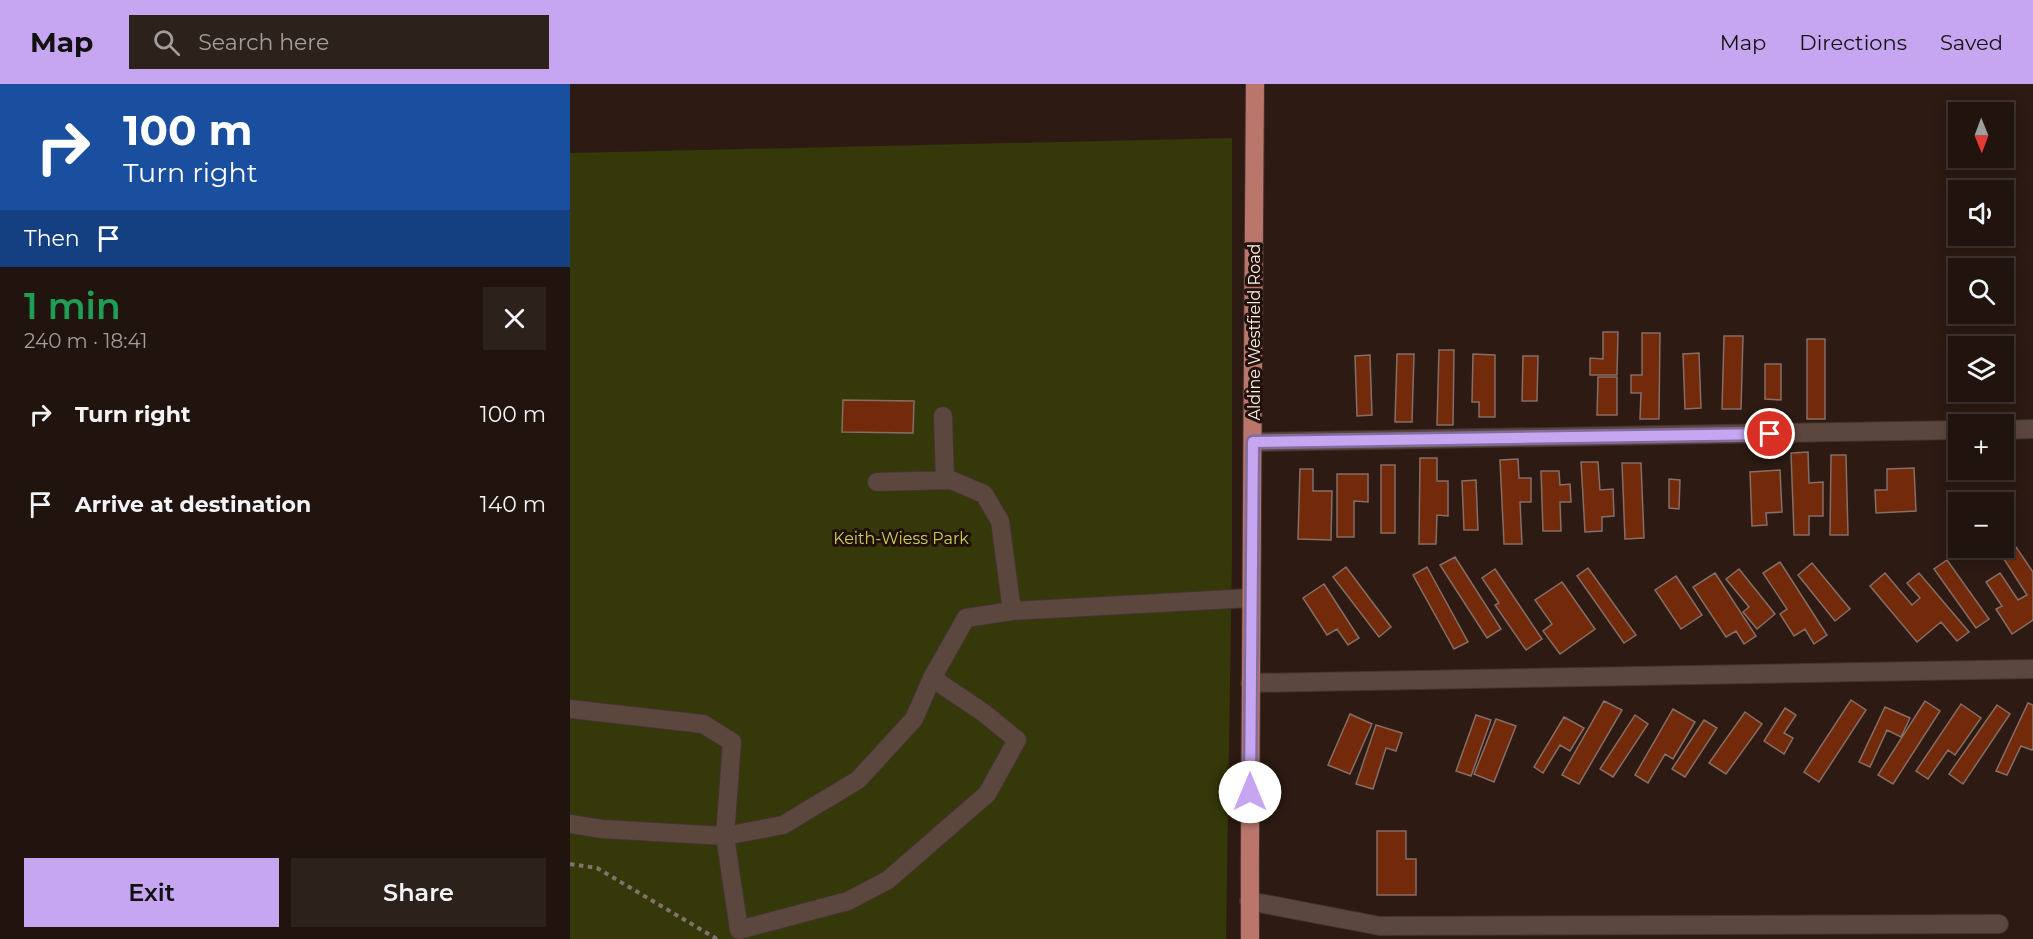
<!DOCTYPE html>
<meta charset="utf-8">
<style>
body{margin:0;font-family:Montserrat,sans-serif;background:#2d211c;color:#f1f3f6;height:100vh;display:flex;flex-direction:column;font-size:22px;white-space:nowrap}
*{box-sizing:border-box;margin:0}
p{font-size:20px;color:#a29e9e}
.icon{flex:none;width:33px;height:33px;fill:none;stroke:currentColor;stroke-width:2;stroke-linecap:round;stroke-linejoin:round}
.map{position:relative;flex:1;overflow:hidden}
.panel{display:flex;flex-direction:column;background:#21140e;width:570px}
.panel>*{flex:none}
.guide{background:#1a4fa0;color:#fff;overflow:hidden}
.needle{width:39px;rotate:179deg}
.controls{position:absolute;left:1378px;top:18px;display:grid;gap:12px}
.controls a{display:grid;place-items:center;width:66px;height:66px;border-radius:0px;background:#21140e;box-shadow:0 3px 15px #0003,0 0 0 2px #3e332e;font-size:30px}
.pin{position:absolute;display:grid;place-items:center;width:51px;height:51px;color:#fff;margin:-26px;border:3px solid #fff;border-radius:50%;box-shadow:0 2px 6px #0007}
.me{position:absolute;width:66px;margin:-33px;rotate:0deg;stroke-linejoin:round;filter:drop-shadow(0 0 4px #0008)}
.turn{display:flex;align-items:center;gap:21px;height:126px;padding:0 24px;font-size:27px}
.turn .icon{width:78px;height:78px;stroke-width:2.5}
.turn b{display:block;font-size:42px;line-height:51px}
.then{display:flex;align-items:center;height:57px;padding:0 24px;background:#0003;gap:12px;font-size:22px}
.round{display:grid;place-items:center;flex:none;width:63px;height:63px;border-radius:0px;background:#2d211c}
.overview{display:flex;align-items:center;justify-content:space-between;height:102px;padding:0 24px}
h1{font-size:36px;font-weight:600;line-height:45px;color:#1e9e55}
.button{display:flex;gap:12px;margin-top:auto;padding:12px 24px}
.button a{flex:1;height:69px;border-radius:0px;background:#c6a6f0;color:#111;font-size:24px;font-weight:600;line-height:69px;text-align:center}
.button a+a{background:#2d211c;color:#f1f3f6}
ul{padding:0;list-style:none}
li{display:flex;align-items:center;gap:18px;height:90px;padding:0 24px}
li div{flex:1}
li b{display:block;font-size:22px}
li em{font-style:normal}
header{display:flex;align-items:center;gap:36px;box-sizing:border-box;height:84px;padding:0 30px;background:#c6a6f0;color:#111}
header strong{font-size:28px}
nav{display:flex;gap:33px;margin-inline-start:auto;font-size:21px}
.search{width:420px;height:54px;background:#2d211c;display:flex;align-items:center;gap:15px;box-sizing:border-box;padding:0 21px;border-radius:0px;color:#a29e9e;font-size:22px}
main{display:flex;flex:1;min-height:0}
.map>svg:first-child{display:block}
.green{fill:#353809}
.building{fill:#732a0b;stroke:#856e66;stroke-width:1.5}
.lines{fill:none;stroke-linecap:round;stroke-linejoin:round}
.minor-casing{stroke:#433431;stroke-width:20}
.major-casing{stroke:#433431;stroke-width:20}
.path{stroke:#82726d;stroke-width:4;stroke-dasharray:4.5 4.5;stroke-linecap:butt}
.minor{stroke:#5c473f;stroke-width:18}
.major{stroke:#ba766a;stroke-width:18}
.route-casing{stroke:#816c9c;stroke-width:15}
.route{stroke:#c6a6f0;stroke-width:10}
.labels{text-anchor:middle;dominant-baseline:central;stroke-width:6;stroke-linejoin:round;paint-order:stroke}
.street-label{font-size:16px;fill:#fdf2ee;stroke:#22110a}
.park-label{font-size:16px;fill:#c8d05b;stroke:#22110a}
</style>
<header>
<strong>Map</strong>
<div class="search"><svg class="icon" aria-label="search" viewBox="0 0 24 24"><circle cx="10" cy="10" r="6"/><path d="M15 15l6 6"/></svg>Search here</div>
<nav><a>Map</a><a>Directions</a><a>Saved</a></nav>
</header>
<main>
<section class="panel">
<div class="guide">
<div class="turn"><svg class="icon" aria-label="right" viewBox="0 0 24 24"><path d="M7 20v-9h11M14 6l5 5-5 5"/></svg><div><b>100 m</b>Turn right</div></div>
<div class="then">Then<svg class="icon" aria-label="arrive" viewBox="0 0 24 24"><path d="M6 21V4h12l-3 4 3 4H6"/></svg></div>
</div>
<div class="overview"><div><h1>1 min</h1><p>240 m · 18:41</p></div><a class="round"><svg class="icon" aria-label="close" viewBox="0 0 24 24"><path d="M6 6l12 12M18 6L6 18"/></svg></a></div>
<ul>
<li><svg class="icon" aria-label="right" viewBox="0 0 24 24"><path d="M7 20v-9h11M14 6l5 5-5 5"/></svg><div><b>Turn right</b></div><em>100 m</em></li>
<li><svg class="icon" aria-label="arrive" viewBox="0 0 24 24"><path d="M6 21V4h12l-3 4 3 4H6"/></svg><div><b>Arrive at destination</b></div><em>140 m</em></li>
</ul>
<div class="button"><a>Exit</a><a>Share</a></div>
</section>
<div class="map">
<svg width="1463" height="855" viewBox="0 0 1463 855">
<rect width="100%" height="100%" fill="#2c1a13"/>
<path class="green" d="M662 54V477L656 855H0V69Z"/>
<path class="building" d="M1033 248H1048L1047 291H1020V274L1033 275Z
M1072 249H1090L1089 335H1070L1071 309H1061V291H1072Z
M1154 252H1173L1171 325H1152Z
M1237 255H1255V335H1237Z
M869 266H884L883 341H867Z
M1129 269 1131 324 1115 325 1113 270Z
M827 270H844L842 338H825Z
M903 270 925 271V333H909V318H902Z
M800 271 802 331 787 332 785 272Z
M953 272H968L967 317H952Z
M1195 280H1211V316L1195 315Z
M1028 293H1047V331H1027Z
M273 316 344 317 343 349 272 348Z
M1238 368 1239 399 1253 398V432H1239V451H1224L1221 369Z
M1261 371H1276L1278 451H1260Z
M850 374H867V397H878V432L867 431 866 460H849Z
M948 375 949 394H961V418H950L952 460H934L930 376Z
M1011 378H1028L1030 406 1043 405 1044 432 1032 433V447L1015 448Z
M1052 379H1071L1074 454 1055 455Z
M811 381H825V449H811Z
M1344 384 1346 427 1306 429 1305 406H1317V385Z
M730 385H743V407H762L761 456 728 455Z
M1210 386 1212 428 1196 429 1197 441 1182 442 1180 388Z
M971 387H989L990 401 1000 400 1001 418H990L991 447H973Z
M767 390H798V418L784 417V453H767Z
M1099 395 1110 396 1109 425 1099 424Z
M906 396 908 446H894L892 397Z
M1446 463 1463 488V536L1442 550 1426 525 1432 522 1416 498 1430 489 1448 516 1457 511 1432 472Z
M885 473 931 545 917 554 870 481Z
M1377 476 1419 535 1406 544 1364 485Z
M1210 478 1257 551 1244 560 1235 545 1224 552 1210 530 1217 525 1193 489Z
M1242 479 1280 525 1265 537 1228 491Z
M776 483 821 543 809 553 763 493Z
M857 483 898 558 884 565 843 491Z
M1018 484 1066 551 1054 559 1007 492Z
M925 485 972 555 956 566 925 521 929 519 912 494Z
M1169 485 1205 530 1187 545 1173 528 1179 523 1156 495Z
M1145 489 1186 552 1174 560 1166 547 1156 553 1123 503Z
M1315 489 1342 521 1350 514 1337 499 1349 489 1399 548 1387 557 1371 538 1347 558 1300 502Z
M1106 492 1132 531 1111 545 1085 506Z
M992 498 1025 545 990 570 973 547 982 540 965 516Z
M754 500 789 554 778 561 767 545 757 551 733 514Z
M1281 616 1296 626 1249 698 1234 688Z
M1034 617 1052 626 1009 700 992 691Z
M1355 617 1370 627 1323 700 1308 691Z
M1458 619 1463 621V664L1462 666 1451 662 1437 691 1426 687Z
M1391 620 1411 634 1385 671 1378 666 1358 695 1346 687Z
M1427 621 1440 630 1393 700 1379 690Z
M1315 623 1340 634 1331 653 1317 646 1300 683 1289 678Z
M1215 624 1226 631 1214 649 1223 654 1214 670 1194 657Z
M1103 625 1125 638 1103 675 1095 670 1078 699 1065 691Z
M1175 628 1192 640 1156 690 1139 679Z
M780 630 802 640 780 690 758 681Z
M906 631 921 636 901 692 886 687Z
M1065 631 1078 640 1043 693 1030 685Z
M994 633 1014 644 1000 667 990 661 973 689 964 683Z
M926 635 946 642 924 698 904 690Z
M1134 636 1147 644 1115 693 1102 685Z
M806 641 832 649 826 667 816 664 803 705 786 700Z
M807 747H836V775H846V811H807Z"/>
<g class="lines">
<defs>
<path id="minor" d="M373 332 375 396
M1434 346 1463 345
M683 358 1389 346
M307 398 381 396 414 410 430 437 442 527
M680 599 1463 585
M0 625 133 640 162 658 155 752 169 846 278 817 318 796 417 710 447 656 414 629 362 594
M0 740 32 745 155 752 213 741 288 696 344 635 362 594 396 534 442 527 681 514
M679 817 810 842 1429 840"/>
<path id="major" d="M680 855C679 570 684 285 685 0"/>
</defs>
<use href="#minor" class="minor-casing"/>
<use href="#major" class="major-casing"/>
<path class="path" d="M0 780 27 784 147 855"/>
<use href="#minor" class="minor"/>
<use href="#major" class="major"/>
</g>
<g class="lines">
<defs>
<path id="route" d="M680 708 683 358 1200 350"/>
</defs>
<use href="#route" class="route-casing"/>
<use href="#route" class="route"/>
</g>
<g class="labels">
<g class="street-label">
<text transform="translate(684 248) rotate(-90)">Aldine Westfield Road</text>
</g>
<g class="park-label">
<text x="331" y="454">Keith-Wiess Park</text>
</g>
</g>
</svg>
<div class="controls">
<a><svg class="needle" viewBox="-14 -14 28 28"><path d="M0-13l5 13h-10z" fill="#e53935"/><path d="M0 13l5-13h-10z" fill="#a29e9e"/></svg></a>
<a><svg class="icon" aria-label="sound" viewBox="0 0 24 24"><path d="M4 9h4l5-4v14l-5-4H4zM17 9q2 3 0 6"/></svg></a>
<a><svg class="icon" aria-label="search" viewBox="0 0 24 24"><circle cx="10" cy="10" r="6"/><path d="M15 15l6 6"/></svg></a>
<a><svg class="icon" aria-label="layers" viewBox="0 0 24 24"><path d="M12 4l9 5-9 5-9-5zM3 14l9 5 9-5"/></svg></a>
<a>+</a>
<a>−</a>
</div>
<div class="pin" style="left:1200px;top:350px;background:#d93025"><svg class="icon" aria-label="arrive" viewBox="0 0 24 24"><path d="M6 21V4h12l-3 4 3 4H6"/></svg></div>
<svg class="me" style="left:680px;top:708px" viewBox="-20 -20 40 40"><circle r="19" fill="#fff"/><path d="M0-13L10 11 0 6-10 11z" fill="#c6a6f0"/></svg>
</div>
</main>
